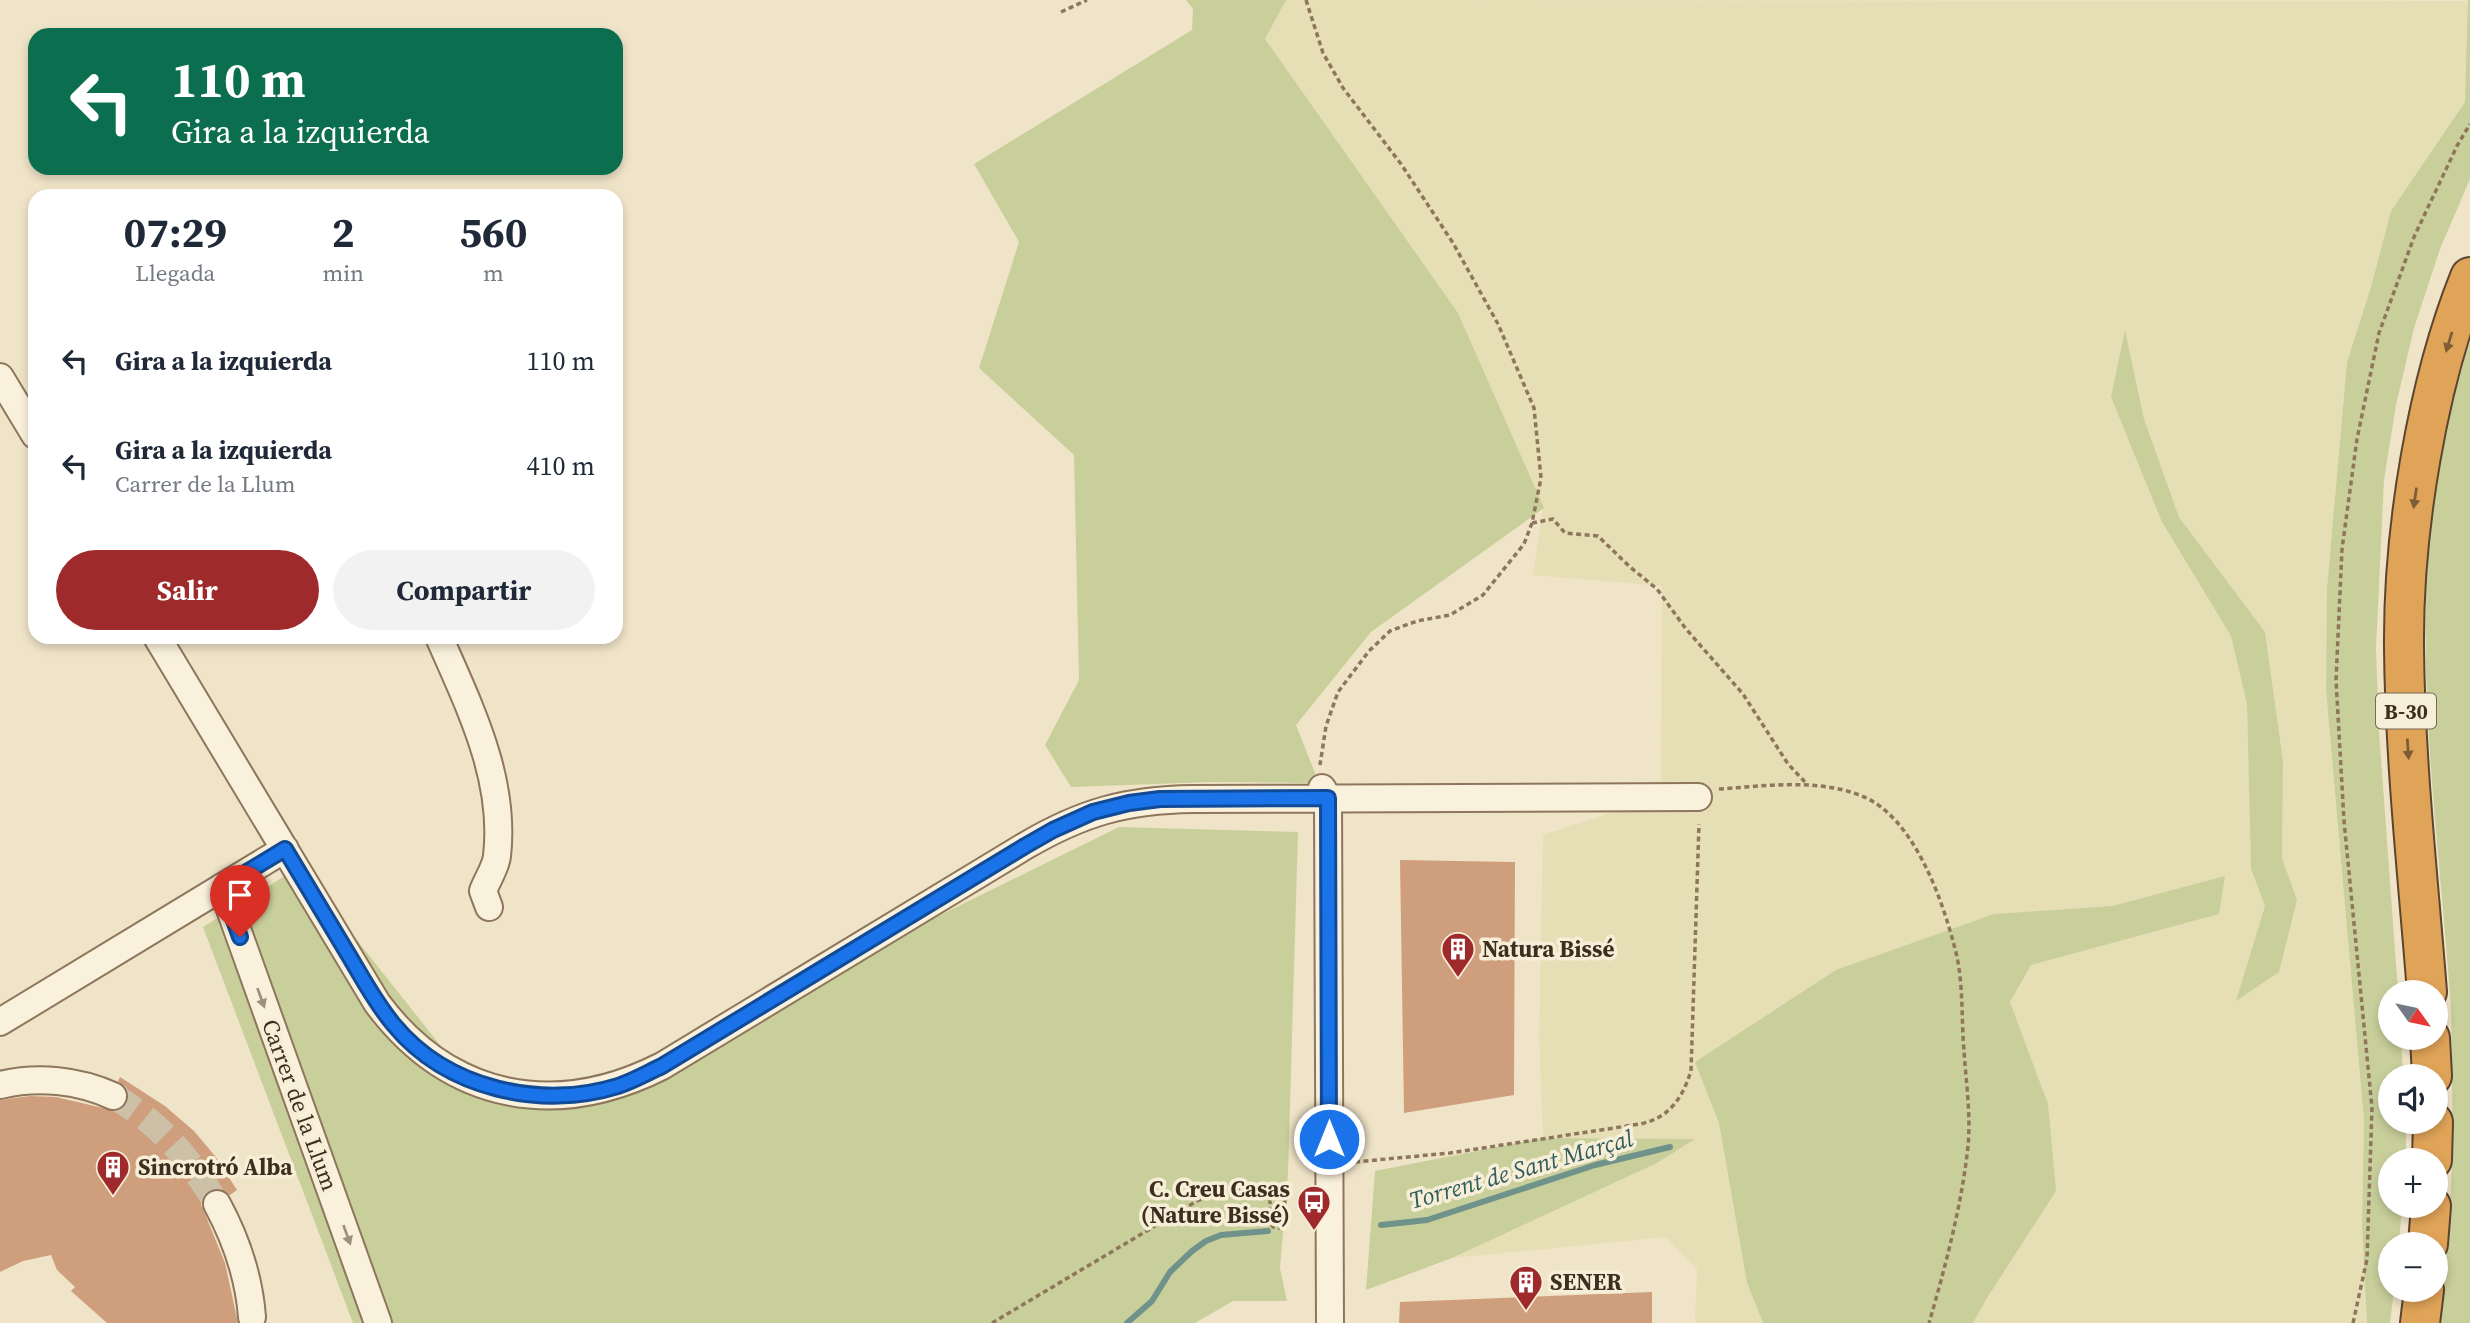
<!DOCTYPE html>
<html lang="es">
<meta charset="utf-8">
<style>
body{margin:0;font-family:"Source Serif 4",serif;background:#f2f2f3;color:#1f2937;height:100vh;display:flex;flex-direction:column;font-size:26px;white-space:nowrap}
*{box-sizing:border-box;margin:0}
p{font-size:23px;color:#747a83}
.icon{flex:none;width:38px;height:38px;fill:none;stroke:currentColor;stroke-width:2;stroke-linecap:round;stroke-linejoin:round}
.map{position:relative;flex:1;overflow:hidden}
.sheet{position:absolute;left:28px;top:189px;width:595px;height:455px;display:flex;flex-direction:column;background:#fff;border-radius:21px;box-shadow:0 4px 10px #0003}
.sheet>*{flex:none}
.banner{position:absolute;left:28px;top:28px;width:595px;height:147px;border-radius:21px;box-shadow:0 4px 10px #0003;background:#0b6e4f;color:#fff;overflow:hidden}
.needle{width:46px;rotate:123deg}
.fabs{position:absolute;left:2378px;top:980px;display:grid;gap:14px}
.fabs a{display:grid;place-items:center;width:70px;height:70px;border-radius:50%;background:#fff;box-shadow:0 4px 10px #0003;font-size:35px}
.pin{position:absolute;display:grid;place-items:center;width:60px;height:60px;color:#fff;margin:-72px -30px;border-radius:50% 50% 50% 0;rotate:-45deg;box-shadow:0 0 7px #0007}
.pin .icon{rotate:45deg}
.me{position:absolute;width:77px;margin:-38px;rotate:0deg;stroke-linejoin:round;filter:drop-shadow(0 0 5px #0008)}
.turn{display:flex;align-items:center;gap:24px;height:147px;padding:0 28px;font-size:32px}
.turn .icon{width:91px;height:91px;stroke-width:2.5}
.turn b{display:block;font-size:49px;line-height:60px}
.eta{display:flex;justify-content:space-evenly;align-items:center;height:119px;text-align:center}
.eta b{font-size:42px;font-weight:700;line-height:49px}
.cta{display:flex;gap:14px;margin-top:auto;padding:14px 28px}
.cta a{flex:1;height:80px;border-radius:42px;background:#9e2a2b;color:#fff;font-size:28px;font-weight:700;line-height:80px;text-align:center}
.cta a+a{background:#f2f2f3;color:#1f2937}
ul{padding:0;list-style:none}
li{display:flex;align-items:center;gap:21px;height:105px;padding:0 28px}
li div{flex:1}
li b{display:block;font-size:26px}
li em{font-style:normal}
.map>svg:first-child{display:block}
.farmland{fill:#e6deb5;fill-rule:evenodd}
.green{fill:#c9cf9b}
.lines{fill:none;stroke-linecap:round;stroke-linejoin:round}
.stream{stroke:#6f938a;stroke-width:6}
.building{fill:#cf9f7d}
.minor-tunnel{stroke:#ccc0a6;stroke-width:26;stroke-dasharray:26 13;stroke-linecap:butt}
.minor-casing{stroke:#8d765c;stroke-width:30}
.highway-casing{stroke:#5b4430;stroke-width:42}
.path{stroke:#8d765c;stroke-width:3.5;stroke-dasharray:5 3.5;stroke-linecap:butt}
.minor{stroke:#faf1dc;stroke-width:26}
.highway{stroke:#e0a458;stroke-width:38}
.oneway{fill:#7e5d36}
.oneway2{fill:#9c907e}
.route-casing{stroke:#114b97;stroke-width:18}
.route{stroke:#1a73e8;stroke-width:12}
.labels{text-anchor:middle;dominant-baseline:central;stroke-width:7;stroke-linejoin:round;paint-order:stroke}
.shield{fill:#f7eed8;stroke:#756857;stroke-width:2}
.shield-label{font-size:21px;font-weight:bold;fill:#3d2e20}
.poi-label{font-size:23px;font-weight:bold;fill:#3d2e20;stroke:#f7eed8;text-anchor:start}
.street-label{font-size:23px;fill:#3d2e20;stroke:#f7eed8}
.water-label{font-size:24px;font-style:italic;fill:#2f5d5a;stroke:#f7eed8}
</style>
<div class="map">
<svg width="2470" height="1323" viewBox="0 0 2470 1323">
<rect width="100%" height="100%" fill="#f0e4c8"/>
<path class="farmland" d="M1286 0 2470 1 2465 102 2391 211 2371 287 2347 362 2327 588 2326 690 2364 1122 2362 1226 2367 1323H1973L1987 1298 2048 1104 2010 1002 2031 965 2219 914 2225 876 2112 906 1994 914 1695 1061 1719 1123 1747 1283 1763 1323H1695L1697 1269 1666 1237 1452 1258 1657 1163 1693 1139 1543 1138 1539 1035 1543 835 1661 796 1662 586 1533 575 1543 508 1265 38ZM2126 333 2144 419 2179 517 2265 632 2283 761 2282 858 2297 900 2237 1000 2265 906 2251 869 2247 704 2231 636 2162 522Z"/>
<path class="green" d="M1186 0H1286L1265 39 1458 313 1544 508 1371 632 1296 725 1319 783 1211 782 1071 787 1045 745 1079 680 1074 455 979 368 1019 242 974 164 1192 30 1193 9Z
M2468 0H2470V179L2440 249 2414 328 2396 405 2384 480 2376 648 2379 731 2398 992H2390V1038H2401L2403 1076H2390V1122H2406V1160H2390V1206H2402L2399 1244H2390V1290H2394L2390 1323H2367L2362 1226 2364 1121 2326 690 2327 588 2347 362 2371 287 2391 211 2465 102Z
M2125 330 2144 419 2179 517 2265 632 2283 761 2282 858 2297 900 2279 972 2236 1001 2265 906 2251 869 2247 704 2231 636 2162 522 2111 397Z
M2470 341V1323H2439C2451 1241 2453 1158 2452 1075 2451 1049 2452 1022 2450 996 2438 821 2409 644 2438 469 2445 426 2458 383 2470 341Z
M1119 827 1298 832 1288 1174 1280 1268 1287 1301H1233L1195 1323H353L203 927 299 867 444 1050 525 1089 607 1079Z
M2225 876 2219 914 2031 965 2010 1002 2048 1104 2056 1191 1987 1298 1973 1323H1763L1747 1283 1719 1123 1695 1062 1836 970 1994 914 2112 906Z
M1543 1138 1695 1139 1657 1163 1452 1258 1366 1290 1375 1171Z"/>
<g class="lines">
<path class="stream" d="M1381 1225 1427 1220 1595 1165 1670 1147
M1127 1323 1152 1301 1170 1272 1192 1251 1206 1241 1221 1235 1268 1231"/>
</g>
<path class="building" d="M1400 860 1515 862 1514 1095 1404 1113Z
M120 1077 165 1106 194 1131 215 1156 237 1190 230 1195 218 1188 210 1190 204 1195 201 1204 225 1263 238 1323H107L71 1291 75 1287 57 1270 51 1255 23 1261 0 1272V1100L30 1096 56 1097 116 1111 123 1108 128 1101 129 1095 126 1087 118 1081Z
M1652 1292V1323H1399L1400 1302Z"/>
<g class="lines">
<path class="minor-tunnel" d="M113 1096C159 1122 190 1159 217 1204"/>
<defs>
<path id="minor" d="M0 377 35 435
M157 637 377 1003C449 1100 555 1120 662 1066L1025 846C1083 812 1126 800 1193 799L1698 797
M439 637C469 706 506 778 497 856 496 867 487 880 483 891L489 907
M1322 788 1328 798 1330 1323
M222 887 378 1323
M0 1022 285 849
M0 1085C38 1076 78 1080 113 1096
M217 1204C236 1239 249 1277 252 1317"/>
<path id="highway" d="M2427 992C2418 877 2405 762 2404 647 2403 531 2427 384 2470 277
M2430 1038 2432 1076
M2432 1160 2433 1122
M2428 1244 2431 1206
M2420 1323 2424 1290"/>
</defs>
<use href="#minor" class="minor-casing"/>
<use href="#highway" class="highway-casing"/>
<path class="path" d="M1306 0 1323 53 1343 88 1401 164 1453 243 1498 324 1534 408 1541 478 1532 523 1524 544 1483 595 1450 615 1417 621 1390 631 1369 651 1338 692 1326 726 1320 765
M1061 12 1087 0
M1532 523 1553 519 1565 533 1598 536 1630 567 1657 589 1686 629 1743 694 1788 764 1806 783
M1719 789C1766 786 1817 778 1862 796 1912 816 1941 895 1954 945 1964 979 1961 1016 1964 1051 1966 1082 1971 1115 1968 1146 1962 1204 1945 1268 1929 1323
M1355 1162 1450 1153 1640 1124C1669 1118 1682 1099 1691 1071L1699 824
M992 1323 1197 1201C1220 1191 1244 1189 1270 1189V1221L1273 1227 1279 1228 1282 1223 1287 1186
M2353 1323 2367 1259 2372 1108 2344 821 2336 680 2342 549 2357 439 2379 333 2414 237 2457 146 2470 124"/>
<use href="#minor" class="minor"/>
<use href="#highway" class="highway"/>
</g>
<defs><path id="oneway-solid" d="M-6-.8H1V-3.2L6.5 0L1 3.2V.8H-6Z" transform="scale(1.75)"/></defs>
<g class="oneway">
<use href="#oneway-solid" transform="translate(2449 342) rotate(107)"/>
<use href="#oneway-solid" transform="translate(2415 498) rotate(98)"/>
<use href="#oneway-solid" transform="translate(2408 749) rotate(86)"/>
</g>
<g class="oneway2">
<use href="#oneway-solid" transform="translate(261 998) rotate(70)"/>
<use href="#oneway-solid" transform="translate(347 1235) rotate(70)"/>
</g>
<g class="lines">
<defs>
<path id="route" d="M240 937 222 887 285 849C307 886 329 922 351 959 364 981 377 1005 394 1025 447 1089 541 1110 618 1086 633 1081 647 1073 662 1066L1025 846 1053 830 1093 812 1129 803 1160 799 1328 798 1329 1139"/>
</defs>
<use href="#route" class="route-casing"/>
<use href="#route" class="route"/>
</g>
<defs>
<symbol id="building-pin" viewBox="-11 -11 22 30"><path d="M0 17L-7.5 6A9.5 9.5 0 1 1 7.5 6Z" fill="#9e2a2b" stroke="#f7eed8"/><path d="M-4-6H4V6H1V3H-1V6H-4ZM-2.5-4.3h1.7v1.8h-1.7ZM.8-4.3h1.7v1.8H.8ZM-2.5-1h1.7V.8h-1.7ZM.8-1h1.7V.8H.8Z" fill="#fff"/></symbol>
<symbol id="bus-pin" viewBox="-11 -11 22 30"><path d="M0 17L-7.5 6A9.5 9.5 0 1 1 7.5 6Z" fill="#9e2a2b" stroke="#f7eed8"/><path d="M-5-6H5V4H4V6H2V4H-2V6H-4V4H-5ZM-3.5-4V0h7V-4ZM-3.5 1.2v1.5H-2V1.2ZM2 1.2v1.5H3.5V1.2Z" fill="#fff"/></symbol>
</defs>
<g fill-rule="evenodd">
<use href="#building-pin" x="1439" y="930" width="38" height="52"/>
<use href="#building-pin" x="94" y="1148" width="38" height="52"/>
<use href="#bus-pin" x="1295" y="1183" width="38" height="52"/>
<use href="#building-pin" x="1507" y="1263" width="38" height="52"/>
</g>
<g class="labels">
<rect class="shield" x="2376" y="693.5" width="60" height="35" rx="5"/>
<g class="shield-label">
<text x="2406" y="711">B-30</text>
</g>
<g class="poi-label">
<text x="1482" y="949">Natura Bissé</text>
<text x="138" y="1167">Sincrotró Alba</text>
<text x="1290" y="1189" text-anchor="end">C. Creu Casas<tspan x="1290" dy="26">(Nature Bissé)</tspan></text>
<text x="1550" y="1282">SENER</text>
</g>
<g class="street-label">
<text transform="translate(300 1105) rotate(70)">Carrer de la Llum</text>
</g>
<g class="water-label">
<text transform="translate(1521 1169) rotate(-16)">Torrent de Sant Marçal</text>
</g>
</g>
</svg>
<div class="fabs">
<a><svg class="needle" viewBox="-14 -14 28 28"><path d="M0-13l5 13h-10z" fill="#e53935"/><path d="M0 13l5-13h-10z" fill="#747a83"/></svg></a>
<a><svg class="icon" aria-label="sound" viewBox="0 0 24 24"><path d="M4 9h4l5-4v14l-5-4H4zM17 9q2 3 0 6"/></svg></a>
<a>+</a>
<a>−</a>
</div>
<div class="pin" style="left:240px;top:937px;background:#d93025"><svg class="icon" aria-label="arrive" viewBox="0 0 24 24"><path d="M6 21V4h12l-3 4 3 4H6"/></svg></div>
<svg class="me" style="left:1329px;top:1139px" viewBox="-20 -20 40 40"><circle r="17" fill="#1a73e8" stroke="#fff" stroke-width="3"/><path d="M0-11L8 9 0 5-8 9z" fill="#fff"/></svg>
<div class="banner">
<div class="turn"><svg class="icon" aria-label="left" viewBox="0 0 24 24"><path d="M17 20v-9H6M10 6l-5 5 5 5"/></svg><div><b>110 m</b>Gira a la izquierda</div></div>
</div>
<section class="sheet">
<div class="eta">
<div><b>07:29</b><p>Llegada</p></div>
<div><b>2</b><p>min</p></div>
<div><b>560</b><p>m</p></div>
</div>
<ul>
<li><svg class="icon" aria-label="left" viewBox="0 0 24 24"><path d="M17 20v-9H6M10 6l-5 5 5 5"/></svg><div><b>Gira a la izquierda</b></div><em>110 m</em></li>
<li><svg class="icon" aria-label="left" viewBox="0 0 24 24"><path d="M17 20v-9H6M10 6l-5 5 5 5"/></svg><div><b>Gira a la izquierda</b><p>Carrer de la Llum</p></div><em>410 m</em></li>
</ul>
<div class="cta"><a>Salir</a><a>Compartir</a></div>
</section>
</div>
